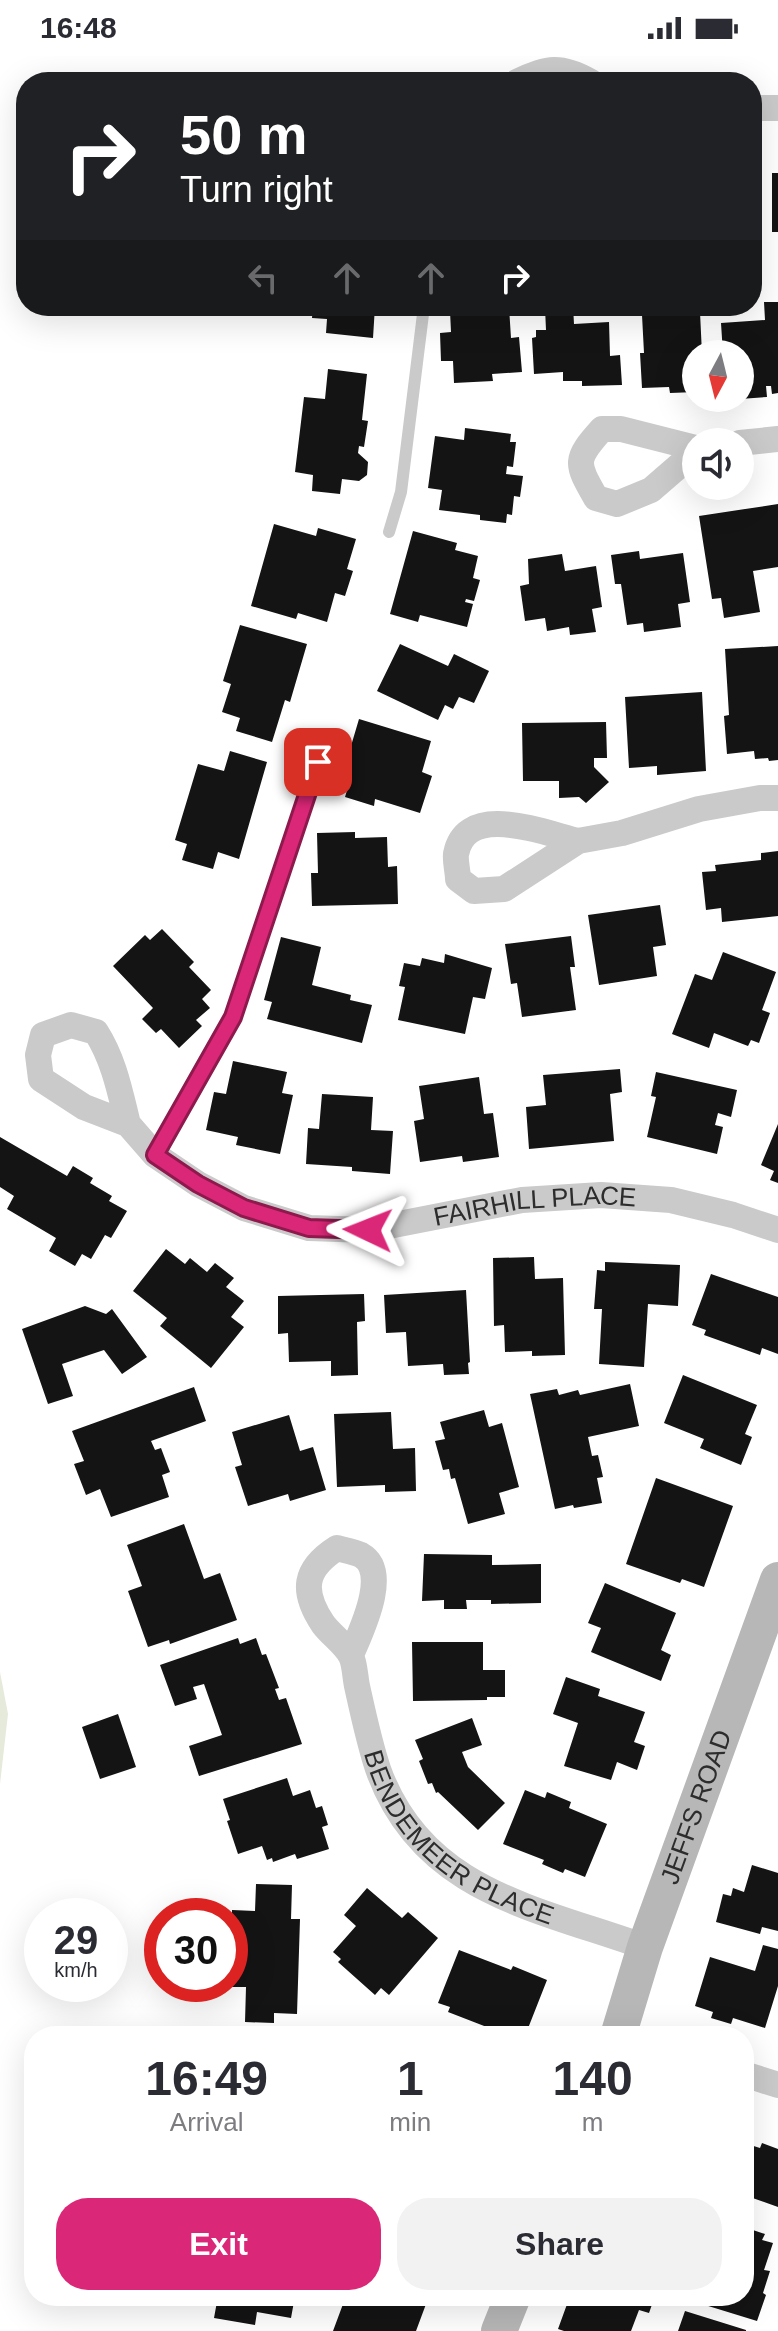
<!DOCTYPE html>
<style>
body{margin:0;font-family:Arial,sans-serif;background:#f2f2f3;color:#2b2b33;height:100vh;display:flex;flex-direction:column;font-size:30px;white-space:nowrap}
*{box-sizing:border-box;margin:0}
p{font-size:26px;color:#7c7c81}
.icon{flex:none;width:44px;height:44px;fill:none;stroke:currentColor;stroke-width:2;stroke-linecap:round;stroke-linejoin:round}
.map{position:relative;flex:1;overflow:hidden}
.panel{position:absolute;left:24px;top:1970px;width:730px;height:280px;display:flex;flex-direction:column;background:#fff;border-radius:32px;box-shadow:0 8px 32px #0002}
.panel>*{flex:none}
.guide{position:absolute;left:16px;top:16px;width:746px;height:244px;border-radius:32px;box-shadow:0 8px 32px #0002;background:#202124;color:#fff;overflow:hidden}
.needle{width:52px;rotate:187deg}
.buttons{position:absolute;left:682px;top:284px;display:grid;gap:16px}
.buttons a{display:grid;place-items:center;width:72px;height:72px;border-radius:50%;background:#fff;box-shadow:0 8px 32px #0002;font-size:40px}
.speed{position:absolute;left:24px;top:1842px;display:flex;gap:16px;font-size:40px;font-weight:700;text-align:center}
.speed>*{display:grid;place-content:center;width:104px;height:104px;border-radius:50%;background:#fff;box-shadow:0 8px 32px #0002;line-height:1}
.speed small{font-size:20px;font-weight:400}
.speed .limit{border:12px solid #d22;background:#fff;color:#111}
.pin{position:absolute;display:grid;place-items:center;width:68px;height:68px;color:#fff;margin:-34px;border-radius:16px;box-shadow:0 4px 12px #0006}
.me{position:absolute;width:88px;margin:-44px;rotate:272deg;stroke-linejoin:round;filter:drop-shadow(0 0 6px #0008)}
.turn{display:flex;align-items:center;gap:28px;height:168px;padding:0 32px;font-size:36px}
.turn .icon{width:104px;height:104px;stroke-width:2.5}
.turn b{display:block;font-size:56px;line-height:68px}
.lanes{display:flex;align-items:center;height:76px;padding:0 32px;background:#0003;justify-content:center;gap:40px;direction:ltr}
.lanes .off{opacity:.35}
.eta{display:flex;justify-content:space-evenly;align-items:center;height:136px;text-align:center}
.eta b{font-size:48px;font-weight:700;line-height:56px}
.action{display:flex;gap:16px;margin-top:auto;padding:16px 32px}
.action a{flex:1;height:92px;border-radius:32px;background:#db2777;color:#fff;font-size:32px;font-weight:700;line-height:92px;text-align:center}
.action a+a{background:#f2f2f3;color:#2b2b33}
.status{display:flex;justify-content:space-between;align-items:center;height:56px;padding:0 40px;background:#fff;direction:ltr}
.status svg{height:22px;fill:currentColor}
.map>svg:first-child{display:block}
.green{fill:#e5eadb}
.building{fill:#141414}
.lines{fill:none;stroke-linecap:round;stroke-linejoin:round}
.lane{stroke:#cacaca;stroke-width:12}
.street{stroke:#cacaca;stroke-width:26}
.secondary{stroke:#b7b7b7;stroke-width:36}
.route-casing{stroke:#8e194d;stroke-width:20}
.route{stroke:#db2777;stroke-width:14}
.labels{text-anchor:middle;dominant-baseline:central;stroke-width:8;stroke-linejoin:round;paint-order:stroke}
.street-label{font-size:26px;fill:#2d2d2d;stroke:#fff}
</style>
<div class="status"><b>16:48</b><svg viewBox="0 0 49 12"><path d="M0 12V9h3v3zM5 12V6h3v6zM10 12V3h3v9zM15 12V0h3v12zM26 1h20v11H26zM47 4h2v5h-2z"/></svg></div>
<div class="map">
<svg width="778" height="2275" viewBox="0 0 778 2275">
<rect width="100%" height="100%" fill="#fff"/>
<path class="green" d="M0 1616 8 1658 0 1728Z"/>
<path class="building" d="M772 117H778V176H772Z
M764 246H778V337L772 338 771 330H766L767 341 740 343V298H723L721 267 765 264Z
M313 250H375L373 282 326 277 327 263 312 262Z
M573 250 574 268 609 266 610 300 620 299 622 329 582 330V325H563V316L534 318 532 282 536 281V274H546L545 252Z
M509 251 511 282 519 281 522 316 492 318 493 325 454 327 453 305H441L440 277 451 276 450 255Z
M700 256 702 298H696V336L670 337 669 331 642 332 640 297H644L642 259Z
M328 313 367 318 362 364 368 365 364 391 359 390 358 397 368 406 367 419 359 425 342 423 340 438 312 435 313 419 295 416 304 341 325 343Z
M465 372 511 378 510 386H516L513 411 507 410 506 418 523 420 520 441 514 440 512 459 507 458 506 467 480 464V459L439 454 442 434 428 432 435 380 464 384Z
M778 448V511L753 515 760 556 724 562 721 542 712 543 699 460Z
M274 468 316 480 318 472 356 483 347 513 353 515 345 540 335 537 327 566 298 557 296 563 251 550Z
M413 475 457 487 455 494 478 500 473 522 480 524 474 545 466 543 465 546 473 548 467 571 420 559 418 566 390 558Z
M639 495 640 503 683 497 690 546 678 548 681 571 644 576 643 567 627 569 621 528H615L611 499Z
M562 498 565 515 596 510 602 551 592 553 596 576 570 579 569 571 547 575 545 562 525 565 520 530 529 528 528 503Z
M240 569 307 588 290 646 285 644 272 686 236 675 240 662 222 656 231 628 223 625Z
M400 588 448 610 454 598 489 615 474 647 459 641 453 653 445 649 438 664 377 635Z
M778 590V704L769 705 768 702 755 703 754 695 727 698 724 660 729 659 725 593Z
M702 636 706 715 657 719V710L629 712 625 641Z
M359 663 431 685 422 716 432 720 420 757 375 743 374 750 345 741 352 718 336 713 343 688 351 690Z
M606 666 607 702H594V711L609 726 586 747 579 741 559 742V725H523L522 667Z
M230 695 267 706 239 803 218 796 213 813 182 804 187 788 175 784 198 708 224 715Z
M355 776V782L387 781 388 811 397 810 398 848 312 850 311 817H318L317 777Z
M778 795V860L722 866 721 852 706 854 702 816 716 815 715 809 761 804V797Z
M660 849 666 889 653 891 657 920 599 929 588 859Z
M162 873 194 906 189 911 211 934 202 943 210 952 196 964 202 970 179 992 161 973 156 977 142 963 153 952 113 910 145 879 150 884Z
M571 880 575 911H570L576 954 522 961 517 927 511 928 505 888Z
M281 881 321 891 312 929 351 939 350 944 372 949 362 987 267 963 272 946 264 944Z
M723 896 776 916 762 954 770 957 759 987 751 984 748 990 714 977 709 992 672 978 695 918 712 924Z
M445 898 492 912 485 943 473 941 465 978 398 964 405 931 399 930 404 907 420 910 422 902 444 907Z
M233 1005 287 1016 282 1037 293 1039 280 1098 236 1089 238 1081 206 1074 214 1036 226 1038Z
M620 1013 622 1036 610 1038 614 1085 529 1093 526 1051 546 1049 543 1019Z
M656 1016 737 1034 731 1061 718 1057 715 1069 723 1071 717 1098 647 1081 656 1041 651 1040Z
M479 1021 484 1058 493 1057 499 1101 463 1106 462 1100 420 1106 414 1065 424 1063 419 1030Z
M322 1038 373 1041 371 1074 393 1075 390 1118 352 1115V1111L306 1108 308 1072 319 1073Z
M778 1068V1127L770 1124 774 1115 761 1109Z
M0 1081 67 1120 73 1110 93 1122 90 1127 112 1140 109 1145 127 1155 111 1182 105 1179 91 1203 82 1198 75 1210 49 1195 56 1182 7 1153 14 1140 0 1131Z
M166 1193 185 1208 190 1202 207 1216 215 1207 234 1222 226 1231 244 1245 231 1261 244 1271 211 1312 160 1270 167 1262 133 1235Z
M534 1201 535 1223 563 1222 565 1299 532 1300V1295L505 1296 504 1269 494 1270 493 1202Z
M605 1206 680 1209 678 1250 648 1248 644 1311 599 1308 602 1253H594L597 1214 605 1215Z
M711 1218 778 1241V1298L762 1292 760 1299 704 1279 706 1274 692 1269Z
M466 1234 470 1306 468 1307 469 1318 444 1319 443 1308 408 1310 406 1276 386 1277 384 1239Z
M364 1238 365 1265 357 1266 358 1319 331 1320V1305L289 1306 288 1277 278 1278V1240Z
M85 1250 106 1258 112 1253 147 1301 122 1318 104 1294 62 1308 73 1340 48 1348 22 1273Z
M683 1319 757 1349 745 1378 752 1381 741 1409 700 1392 704 1383 664 1367Z
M630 1328 639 1370 588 1381 592 1400 598 1399 603 1421 597 1422 602 1447 574 1452 573 1449 555 1453 530 1338 557 1333 559 1339 578 1334 580 1339Z
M194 1331 206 1365 151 1385 155 1394 161 1392 170 1416 162 1419 169 1441 111 1461 100 1433 86 1439 74 1408 84 1405 72 1375Z
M484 1354 489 1371 502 1367 519 1431 499 1437 505 1458 468 1468 455 1422 451 1423 449 1413 443 1414 435 1385 445 1383 440 1366Z
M391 1356 393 1393 415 1392 416 1435 385 1436V1429L337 1431 334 1358Z
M289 1359 300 1395 313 1391 326 1434 290 1445 288 1438 248 1450 235 1411 242 1409 232 1376Z
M656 1422 733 1450 704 1531 682 1523 680 1527 626 1508Z
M184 1468 204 1523 220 1517 237 1564 170 1588 169 1584 148 1591 128 1535 142 1530 127 1489Z
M424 1498 492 1499V1509L541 1508V1547L491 1548V1544H466L467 1553H444V1544L422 1545Z
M605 1527 676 1557 661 1594 671 1599 661 1625 591 1596 601 1572 588 1567Z
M238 1582 240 1588 256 1582 262 1599 266 1598 279 1632 275 1633 279 1644 286 1642 302 1688 199 1720 189 1690 222 1679 204 1628 193 1631 197 1643 175 1650 160 1609Z
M412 1586H483V1614H505V1641H487V1644L413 1645Z
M566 1621 600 1633 598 1640 645 1656 634 1686 645 1690 637 1714 617 1706 611 1724 564 1710 578 1667 553 1658Z
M118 1658 136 1711 100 1723 82 1671Z
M472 1662 482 1689 462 1696 468 1711 505 1747 478 1774 438 1736 436 1737 432 1727 428 1728 419 1705 423 1703 415 1684Z
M287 1722 293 1740 310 1734 316 1752 322 1750 328 1769 322 1771 329 1793 297 1803 295 1798 273 1806 272 1802 267 1804 262 1790 238 1798 227 1765 230 1764 223 1743Z
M525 1734 545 1742 547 1736 571 1746 569 1752 607 1768 585 1821 565 1813 563 1817 542 1808 544 1804 503 1788Z
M752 1809 778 1817V1875L762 1871 760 1878 716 1866 723 1838 731 1840 733 1832 744 1836Z
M256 1828 292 1829 291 1863H300L297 1958 274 1957V1967L245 1966 246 1931H230L232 1854 255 1855Z
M367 1832 402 1862 408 1856 438 1882 389 1939 381 1932 375 1939 338 1906 341 1903 333 1896 356 1870 344 1859Z
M763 1889 778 1893V1930L765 1972 733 1962 731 1968 711 1962 713 1956 695 1950 710 1901 755 1915Z
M459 1894 511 1914 513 1910 547 1924 525 1980H510L448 1956 450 1951 438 1947Z
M744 2087 760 2092 762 2087 778 2093V2151L744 2139Z
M744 2171 765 2178 762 2184 773 2187 764 2214 770 2215 763 2237 766 2239 757 2265 705 2249 708 2240H744Z
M218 2240H295L291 2262 257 2256 255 2269 214 2262Z
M346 2240H429L416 2275H333Z
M570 2240H655L649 2257 639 2254 631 2275H564L558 2273Z
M685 2255 746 2274V2275H678Z"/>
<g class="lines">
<path class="lane" d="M389 476 401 436 424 250
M155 1099 233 961 318 706"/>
<g class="street">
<path d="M517 26C547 11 561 9 591 26"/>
<path d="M752 52H778"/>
<path d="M740 387 778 383"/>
<path d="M696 392 621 373H602C574 404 576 407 596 442L617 448 651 434 696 395"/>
<path d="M578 785C544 777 466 745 456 798 455 805 458 816 458 823L474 835 504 833 578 785 622 777 699 753 760 742H778"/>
<path id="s1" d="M128 1068C120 1036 114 1004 96 976L71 969 43 979 38 999 41 1023 84 1051 128 1068 155 1099 198 1128 244 1152 309 1172 368 1174 522 1144 601 1139 671 1144 733 1159 778 1174"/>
<path id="s2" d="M351 1599C360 1577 391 1516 361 1499 354 1496 344 1494 337 1492 304 1513 301 1535 323 1568 331 1579 345 1588 351 1600 355 1608 355 1621 357 1630 363 1657 369 1686 378 1713 422 1836 537 1852 645 1891"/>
<path d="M744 2018 778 2029"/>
</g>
<g class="secondary">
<path id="s3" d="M618 1980 645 1891 778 1524"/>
<path d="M499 2275 513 2240"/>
</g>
</g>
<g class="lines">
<defs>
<path id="route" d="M318 706 233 961 155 1099 198 1128 244 1152 309 1172 368 1174"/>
</defs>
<use href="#route" class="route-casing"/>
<use href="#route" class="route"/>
</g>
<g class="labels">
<g class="street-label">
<text stroke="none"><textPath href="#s1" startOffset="738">FAIRHILL PLACE</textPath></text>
<text stroke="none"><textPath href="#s3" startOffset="242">JEFFS ROAD</textPath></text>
<text stroke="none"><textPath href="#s2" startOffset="492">BENDEMEER PLACE</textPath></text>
</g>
</g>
</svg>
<div class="buttons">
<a><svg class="needle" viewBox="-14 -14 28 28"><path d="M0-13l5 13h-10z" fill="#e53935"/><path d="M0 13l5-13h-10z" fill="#7c7c81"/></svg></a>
<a><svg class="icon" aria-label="sound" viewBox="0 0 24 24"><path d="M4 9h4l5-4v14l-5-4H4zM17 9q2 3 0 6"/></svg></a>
</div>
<div class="speed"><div>29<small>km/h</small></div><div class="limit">30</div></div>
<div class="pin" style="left:318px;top:706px;background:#d93025"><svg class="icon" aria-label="arrive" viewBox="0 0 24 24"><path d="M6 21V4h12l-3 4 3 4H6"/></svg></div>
<svg class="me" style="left:368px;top:1174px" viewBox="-20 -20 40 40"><path d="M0-17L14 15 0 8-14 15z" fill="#db2777" stroke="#fff" stroke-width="4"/></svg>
<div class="guide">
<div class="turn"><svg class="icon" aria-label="right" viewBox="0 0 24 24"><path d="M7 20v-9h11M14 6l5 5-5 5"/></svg><div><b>50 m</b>Turn right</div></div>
<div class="lanes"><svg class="icon off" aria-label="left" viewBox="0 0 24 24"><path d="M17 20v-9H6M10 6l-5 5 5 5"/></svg><svg class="icon off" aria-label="ahead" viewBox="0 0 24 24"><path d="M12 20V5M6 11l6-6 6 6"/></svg><svg class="icon off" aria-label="ahead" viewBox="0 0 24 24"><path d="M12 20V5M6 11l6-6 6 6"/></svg><svg class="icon" aria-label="right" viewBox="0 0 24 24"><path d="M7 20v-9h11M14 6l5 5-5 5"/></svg></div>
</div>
<section class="panel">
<div class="eta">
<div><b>16:49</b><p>Arrival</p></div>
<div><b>1</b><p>min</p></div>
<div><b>140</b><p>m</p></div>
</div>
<div class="action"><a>Exit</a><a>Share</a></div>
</section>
</div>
